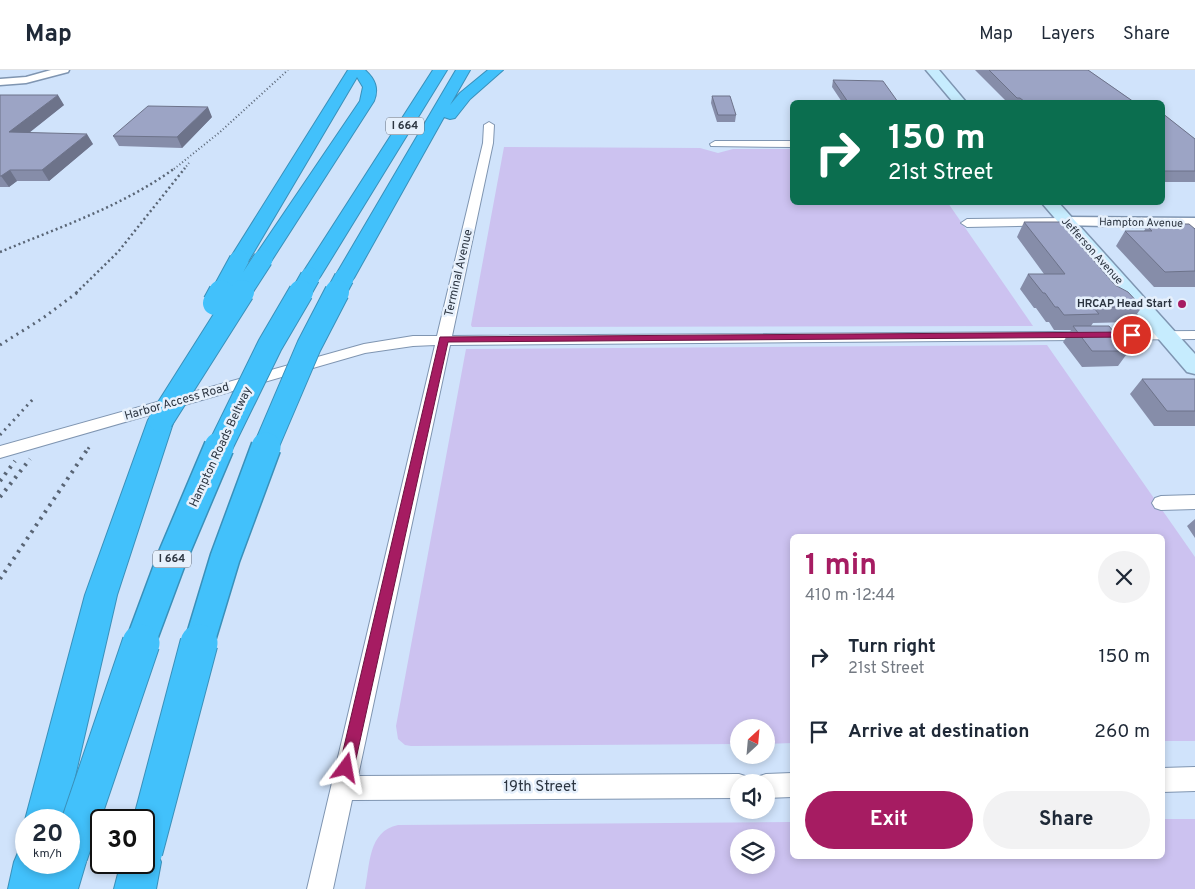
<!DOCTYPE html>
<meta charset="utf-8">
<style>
body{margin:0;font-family:Overpass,sans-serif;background:#f2f2f3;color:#1f2937;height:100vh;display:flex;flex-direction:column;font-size:19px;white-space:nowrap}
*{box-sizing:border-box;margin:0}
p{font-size:16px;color:#747a83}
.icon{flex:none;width:28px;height:28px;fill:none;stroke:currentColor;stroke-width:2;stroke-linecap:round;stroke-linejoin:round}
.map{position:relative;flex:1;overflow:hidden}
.drawer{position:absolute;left:790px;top:464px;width:375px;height:325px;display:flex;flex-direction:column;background:#fff;border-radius:8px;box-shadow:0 2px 8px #0003}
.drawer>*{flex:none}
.hud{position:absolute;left:790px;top:30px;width:375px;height:105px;border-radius:8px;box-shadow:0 2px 8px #0003;background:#0b6e4f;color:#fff;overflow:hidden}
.needle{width:32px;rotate:26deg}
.buttons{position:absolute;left:730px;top:649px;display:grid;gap:10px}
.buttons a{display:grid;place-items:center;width:45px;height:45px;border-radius:50%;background:#fff;box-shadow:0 2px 8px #0003;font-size:25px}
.speed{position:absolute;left:15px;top:739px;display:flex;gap:10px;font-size:25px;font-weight:700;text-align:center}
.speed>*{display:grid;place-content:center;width:65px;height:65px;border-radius:50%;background:#fff;box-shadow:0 2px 8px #0003;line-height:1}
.speed small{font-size:12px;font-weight:400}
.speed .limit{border:2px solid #111;border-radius:8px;background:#fff;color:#111}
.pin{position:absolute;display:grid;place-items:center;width:42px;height:42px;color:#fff;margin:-21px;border:2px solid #fff;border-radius:50%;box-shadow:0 1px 5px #0007}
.me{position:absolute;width:55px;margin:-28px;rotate:13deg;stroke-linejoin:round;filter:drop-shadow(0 0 4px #0008)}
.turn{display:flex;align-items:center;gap:18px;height:105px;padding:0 15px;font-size:22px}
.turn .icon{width:65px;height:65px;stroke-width:2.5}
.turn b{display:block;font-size:35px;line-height:42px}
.round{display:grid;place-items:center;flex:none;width:52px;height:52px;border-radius:26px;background:#f2f2f3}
.headline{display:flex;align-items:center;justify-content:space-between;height:85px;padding:0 15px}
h1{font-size:30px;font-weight:700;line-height:38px;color:#a61c62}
.action{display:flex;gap:10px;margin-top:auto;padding:10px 15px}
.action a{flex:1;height:58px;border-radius:30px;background:#a61c62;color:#fff;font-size:20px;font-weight:700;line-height:58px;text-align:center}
.action a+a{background:#f2f2f3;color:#1f2937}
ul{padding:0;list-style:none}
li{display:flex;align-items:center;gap:15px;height:75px;padding:0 15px}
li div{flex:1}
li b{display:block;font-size:19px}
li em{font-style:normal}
header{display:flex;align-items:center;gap:30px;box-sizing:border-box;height:70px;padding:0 25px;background:#fff;border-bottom:1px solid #e0e1e3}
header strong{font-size:24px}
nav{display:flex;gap:28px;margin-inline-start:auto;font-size:18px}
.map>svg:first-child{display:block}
.green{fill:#ccc2f0;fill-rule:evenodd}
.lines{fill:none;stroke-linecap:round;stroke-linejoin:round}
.minor-casing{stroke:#7f95b1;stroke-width:2}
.tertiary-casing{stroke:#7f95b1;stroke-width:3}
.secondary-casing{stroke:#7f95b1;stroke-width:3}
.motorway-casing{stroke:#3a90ba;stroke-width:2}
.minor{fill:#fff;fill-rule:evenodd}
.tertiary{fill:#fff;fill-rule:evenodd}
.secondary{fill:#c6ecfe;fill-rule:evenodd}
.motorway{fill:#42c1fb;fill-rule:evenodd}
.rail-far3{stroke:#596575;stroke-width:2;stroke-dasharray:1 2.5;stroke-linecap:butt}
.rail-far2{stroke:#596575;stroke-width:2.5;stroke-dasharray:2 3;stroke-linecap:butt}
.rail-far1{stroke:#596575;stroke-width:3;stroke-dasharray:2 4.5;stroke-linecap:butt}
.rail{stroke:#596575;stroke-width:4;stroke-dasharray:2.5 5.5;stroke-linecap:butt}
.motorway-bridge-far3-casing{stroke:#3a90ba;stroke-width:21;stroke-linecap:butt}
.motorway-bridge-far2-casing{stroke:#3a90ba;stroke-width:26;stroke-linecap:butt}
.motorway-bridge-far1-casing{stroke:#3a90ba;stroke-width:32;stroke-linecap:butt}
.motorway-bridge-casing{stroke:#3a90ba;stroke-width:39;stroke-linecap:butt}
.motorway-bridge-far3{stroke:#42c1fb;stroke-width:19}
.motorway-bridge-far2{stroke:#42c1fb;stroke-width:24}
.motorway-bridge-far1{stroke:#42c1fb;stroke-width:29}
.motorway-bridge{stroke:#42c1fb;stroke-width:37}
.wall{fill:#868da9}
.shaded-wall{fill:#6d738a}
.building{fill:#9ca4c5;stroke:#6d738a}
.route{fill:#a61c62;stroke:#6c1240}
.poi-dot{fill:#a61c62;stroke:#e6f0fc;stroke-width:2}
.labels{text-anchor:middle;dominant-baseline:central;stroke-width:5;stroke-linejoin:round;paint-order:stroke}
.shield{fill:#e6f0fc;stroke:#646d79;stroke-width:1}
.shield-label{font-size:11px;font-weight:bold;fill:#2c3541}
.far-street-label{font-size:11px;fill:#2c3541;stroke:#e6f0fc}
.far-poi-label{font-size:11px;font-weight:bold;fill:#2c3541;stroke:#e6f0fc;text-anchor:end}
.street-label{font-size:12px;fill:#2c3541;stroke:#e6f0fc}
.near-street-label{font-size:15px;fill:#2c3541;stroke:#e6f0fc}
</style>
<header>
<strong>Map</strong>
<nav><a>Map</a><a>Layers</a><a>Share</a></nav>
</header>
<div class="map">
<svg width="1195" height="819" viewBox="0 0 1195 819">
<rect width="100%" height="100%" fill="#d0e3fb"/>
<path class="green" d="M504 77 700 78 718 83 733 79H792V132L948 133 1033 256 472 257 471 255Z
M1047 275 1195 487V671H1163L1162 466H792V673L766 674V658H739V674L411 676 405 675 398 669 396 656 466 279Z
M1163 749H1195V819H365C370 795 368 761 398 755L792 752V786H1162ZM739 768H766V795H739Z"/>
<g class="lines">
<defs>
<path id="minor" d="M489 52 494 55 493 73 452 266 1195 261V269L450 275 358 706 739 704 748 707 750 712H739V728L352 730 333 819H307L435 275 413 276 365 283 0 388V376L364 274 413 266H437L483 73 484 55Z
M715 71H792V77L711 76 710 74Z
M1066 148 1072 152 1070 155 967 157 961 153 967 149Z
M1195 425V439L1161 440 1155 438 1152 433 1155 428 1161 426Z
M1195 697V721L1162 722V698Z
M792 703V727L766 728V712H755L757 707 766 704Z"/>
<path id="tertiary" d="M51 0H69L68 2 26 13 0 15V9L26 7Z
M1066 147 1195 148V158L1061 155 1058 152 1061 149Z"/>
<path id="secondary" d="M926 0H939L966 32H953Z
M1041 132H1058L1195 284V304L1187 302Z"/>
<path id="motorway" d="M348 0H365C375 9 379 18 374 31L270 193 263 195 256 193 253 189 360 31 363 17 357 7 249 190 246 194 239 196 232 194 229 190Z
M433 0H447L320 207 317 211 310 213 303 211 300 207Z
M456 0H470L450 35 460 23 488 0H503L470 29 455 48 450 49 444 47 354 208 351 212 344 214 337 212 334 208Z
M161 341 170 344 174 350 117 525 65 750H26V752L25 750 85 525 148 350 152 344Z
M69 773 80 778 86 792 78 819H8L14 792 20 778 26 775V792H69Z
M144 773 155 778 161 792 156 819H114L121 792H144Z"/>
</defs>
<use href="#minor" class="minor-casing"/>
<use href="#tertiary" class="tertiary-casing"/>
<use href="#secondary" class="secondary-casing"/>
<use href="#motorway" class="motorway-casing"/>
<use href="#minor" class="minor"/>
<use href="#tertiary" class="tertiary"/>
<use href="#secondary" class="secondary"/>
<use href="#motorway" class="motorway"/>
<path class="rail-far3" d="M174 99 220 62 288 0
M184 99 189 93"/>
<path class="rail-far2" d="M0 182C60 157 123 136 175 98
M76 223 118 182 185 98"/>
<path class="rail-far1" d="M0 275 43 248 78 222
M0 365 35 327
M88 379 90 376"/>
<path class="rail" d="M0 411 15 391
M0 427 30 389
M0 509 89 377"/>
<defs>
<path id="motorway-bridge-far3" d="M221 223 239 190
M241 223 263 189
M301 223 310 207
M336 223 344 208"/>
<path id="motorway-bridge-far2" d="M215 233 221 222
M161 350 242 222
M219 379 270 275 301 222
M265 379 309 276 337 222"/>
<path id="motorway-bridge-far1" d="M140 574 172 488 219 377
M199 574 225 488 266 377"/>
<path id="motorway-bridge" d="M144 781 199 573
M69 785 141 573"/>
</defs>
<use href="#motorway-bridge-far3" class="motorway-bridge-far3-casing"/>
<use href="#motorway-bridge-far2" class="motorway-bridge-far2-casing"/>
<use href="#motorway-bridge-far1" class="motorway-bridge-far1-casing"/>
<use href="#motorway-bridge" class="motorway-bridge-casing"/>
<use href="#motorway-bridge-far3" class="motorway-bridge-far3"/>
<use href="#motorway-bridge-far2" class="motorway-bridge-far2"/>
<use href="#motorway-bridge-far1" class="motorway-bridge-far1"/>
<use href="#motorway-bridge" class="motorway-bridge"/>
</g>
<path class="wall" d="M975 0H1088L1134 32H1007Z
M833 10 898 32H842L832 17Z
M0 25 64 35 29 63 93 74 49 111H17L9 117H0Z
M712 26 736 45 735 52H717L711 33Z
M1162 43 1195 69V112H1162Z
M212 47 182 78 119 76 113 66Z
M1024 152 1115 215 1142 237 1131 252 1093 253 1091 256 1129 281 1118 296 1082 297 1063 272 1071 260H1054L1049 252H1046L1036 238H1034L1020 219 1028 204H1044L1017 167Z
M1161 154 1195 159V217H1154L1116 176 1125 161H1144L1147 156 1160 157Z
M1142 309H1195V356H1154L1130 324Z
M1195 449V468L1187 456Z"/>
<path class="shaded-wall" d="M58 25 64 35 16 73 9 62Z
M208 37 212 47 182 78 177 67Z
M87 64 93 74 49 111 42 100Z
M10 100 17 111 9 117 1 106Z"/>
<path class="building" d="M989 0H1088L1134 32H1025L1020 28H1017Z
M833 10 883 11 898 32H848Z
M0 25H58L9 62 87 64 42 100H10L1 106H0Z
M712 26H730L736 45H718Z
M148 36 208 37 177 67 113 66Z
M1162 43 1195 69V101H1162Z
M1024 152H1060L1115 215 1128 222 1142 237H1093L1099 244 1064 245 1058 237H1055L1045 223H1043L1028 204H1065Z
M1161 154H1189L1195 159V201L1165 202 1125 161H1152L1147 156 1164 157Z
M1073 256H1109L1129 281H1092Z
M1142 309H1195V341H1167Z"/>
<path class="route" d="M1132 262 1136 265 1135 267 448 272 354 698 352 704 346 706 341 704 339 698 440 267Z"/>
<circle class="poi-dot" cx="1182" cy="234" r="5"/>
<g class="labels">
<g class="shield">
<rect x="386" y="47.5" width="38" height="17" rx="4"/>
<rect x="153" y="480.5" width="38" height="17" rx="4"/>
</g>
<g class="shield-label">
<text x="405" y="56">I 664</text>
<text x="172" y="489">I 664</text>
</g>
<g class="far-street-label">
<text transform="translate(1141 153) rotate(1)">Hampton Avenue</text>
<text transform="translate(1092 181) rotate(48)">Jefferson Avenue</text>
</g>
<g class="far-poi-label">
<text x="1172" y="234">HRCAP Head Start</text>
</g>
<g class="street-label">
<text transform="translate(459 203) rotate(-77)">Terminal Avenue</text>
<text transform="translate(177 332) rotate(-16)">Harbor Access Road</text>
<text transform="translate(221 377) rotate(-65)">Hampton Roads Beltway</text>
</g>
<g class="near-street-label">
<text x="540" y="717">19th Street</text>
</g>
</g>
</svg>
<div class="buttons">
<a><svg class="needle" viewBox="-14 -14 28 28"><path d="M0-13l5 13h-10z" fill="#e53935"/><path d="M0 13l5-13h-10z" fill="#747a83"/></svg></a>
<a><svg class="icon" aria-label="sound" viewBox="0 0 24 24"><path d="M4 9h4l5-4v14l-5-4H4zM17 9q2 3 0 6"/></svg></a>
<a><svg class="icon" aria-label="layers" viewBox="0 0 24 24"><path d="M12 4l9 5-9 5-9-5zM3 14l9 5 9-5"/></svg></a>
</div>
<div class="speed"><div>20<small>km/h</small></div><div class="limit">30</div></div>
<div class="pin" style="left:1132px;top:265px;background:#d93025"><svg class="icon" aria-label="arrive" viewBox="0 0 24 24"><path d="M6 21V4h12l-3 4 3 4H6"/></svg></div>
<svg class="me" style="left:346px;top:698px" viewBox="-20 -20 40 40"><path d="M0-17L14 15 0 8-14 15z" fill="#a61c62" stroke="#fff" stroke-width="4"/></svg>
<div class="hud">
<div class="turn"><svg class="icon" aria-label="right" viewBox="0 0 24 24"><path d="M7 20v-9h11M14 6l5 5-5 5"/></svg><div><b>150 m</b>21st Street</div></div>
</div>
<section class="drawer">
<div class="headline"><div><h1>1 min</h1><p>410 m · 12:44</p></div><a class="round"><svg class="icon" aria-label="close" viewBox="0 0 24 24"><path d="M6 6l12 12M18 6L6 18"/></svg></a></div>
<ul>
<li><svg class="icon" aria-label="right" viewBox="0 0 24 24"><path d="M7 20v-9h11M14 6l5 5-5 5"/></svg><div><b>Turn right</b><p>21st Street</p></div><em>150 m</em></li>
<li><svg class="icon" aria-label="arrive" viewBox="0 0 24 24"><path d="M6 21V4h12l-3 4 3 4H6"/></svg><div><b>Arrive at destination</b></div><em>260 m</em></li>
</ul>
<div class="action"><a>Exit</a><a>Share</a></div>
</section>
</div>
